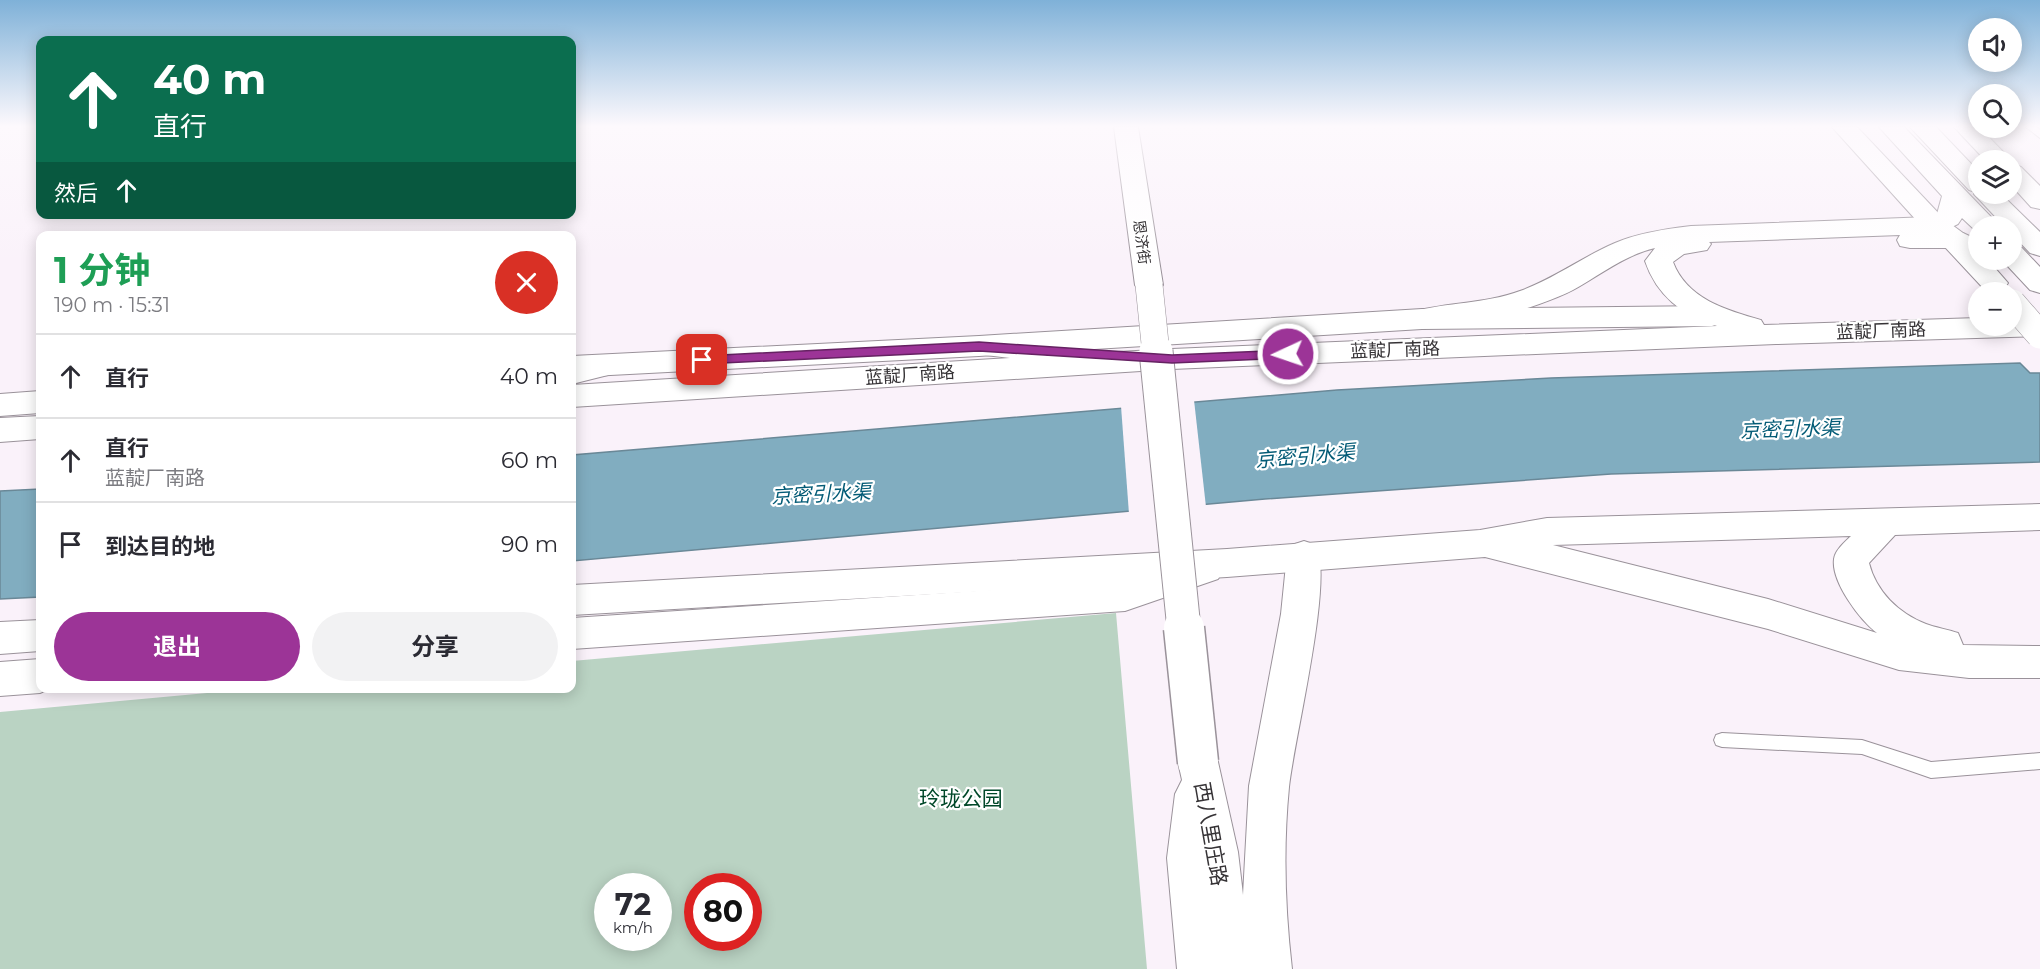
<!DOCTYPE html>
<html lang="zh">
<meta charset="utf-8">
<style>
body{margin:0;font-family:Montserrat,"Noto Sans SC",sans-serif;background:#f2f2f3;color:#2b2b33;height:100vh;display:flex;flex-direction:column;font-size:22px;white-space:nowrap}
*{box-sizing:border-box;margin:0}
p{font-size:20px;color:#7c7c81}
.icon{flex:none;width:33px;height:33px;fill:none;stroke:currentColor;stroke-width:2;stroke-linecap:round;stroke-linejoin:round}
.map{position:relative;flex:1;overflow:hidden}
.drawer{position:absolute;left:36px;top:231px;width:540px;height:462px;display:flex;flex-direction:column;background:#fff;border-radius:12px;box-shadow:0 3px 15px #0003}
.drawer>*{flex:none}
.guide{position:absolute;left:36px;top:36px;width:540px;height:183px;border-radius:12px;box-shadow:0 3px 15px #0003;background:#0b6e4f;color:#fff;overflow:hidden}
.buttons{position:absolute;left:1968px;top:18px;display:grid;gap:12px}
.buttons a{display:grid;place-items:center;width:54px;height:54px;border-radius:50%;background:#fff;box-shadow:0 3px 15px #0003;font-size:30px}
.speed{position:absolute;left:594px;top:873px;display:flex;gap:12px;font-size:30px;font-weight:700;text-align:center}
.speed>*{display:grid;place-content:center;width:78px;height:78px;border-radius:50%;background:#fff;box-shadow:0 3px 15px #0003;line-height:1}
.speed small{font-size:15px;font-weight:400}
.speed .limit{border:9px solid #d22;background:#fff;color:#111}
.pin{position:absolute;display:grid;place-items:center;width:51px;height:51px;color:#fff;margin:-26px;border-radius:12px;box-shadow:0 3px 9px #0006}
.me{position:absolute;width:66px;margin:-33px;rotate:267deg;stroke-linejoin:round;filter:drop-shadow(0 0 4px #0008)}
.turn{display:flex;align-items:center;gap:21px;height:126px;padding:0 18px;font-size:27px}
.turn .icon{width:78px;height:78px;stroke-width:2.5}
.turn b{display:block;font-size:42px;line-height:51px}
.then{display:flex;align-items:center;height:57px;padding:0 18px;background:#0003;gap:12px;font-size:22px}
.round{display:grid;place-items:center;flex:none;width:63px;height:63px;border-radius:32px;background:#f2f2f3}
.head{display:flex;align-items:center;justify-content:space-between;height:102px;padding:0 18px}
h1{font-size:36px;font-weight:700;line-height:45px;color:#1e9e55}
.primary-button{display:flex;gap:12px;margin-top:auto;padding:12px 18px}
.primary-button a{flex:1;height:69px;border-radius:36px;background:#9c3497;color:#fff;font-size:24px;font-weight:700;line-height:69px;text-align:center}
.primary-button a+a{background:#f2f2f3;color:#2b2b33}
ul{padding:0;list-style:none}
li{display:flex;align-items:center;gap:18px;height:84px;padding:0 18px;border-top:2px solid #e1e1e2}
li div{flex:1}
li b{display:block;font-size:22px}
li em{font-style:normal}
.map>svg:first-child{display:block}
.green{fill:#bad3c3;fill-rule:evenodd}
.water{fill:#81adc0;stroke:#6a8897;stroke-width:1.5}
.pier{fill:#faf2fa}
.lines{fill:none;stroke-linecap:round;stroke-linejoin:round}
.lane-casing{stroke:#9a929a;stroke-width:2}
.secondary-casing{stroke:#9a929a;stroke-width:2}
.highway-casing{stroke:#9a929a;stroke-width:2}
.lane{fill:#fff;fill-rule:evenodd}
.secondary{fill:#fff;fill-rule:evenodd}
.highway{fill:#fff;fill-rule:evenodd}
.secondary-bridge-far2-casing{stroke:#9a929a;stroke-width:28;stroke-linecap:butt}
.secondary-bridge-far1-casing{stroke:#9a929a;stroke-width:35;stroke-linecap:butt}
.secondary-bridge-casing{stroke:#9a929a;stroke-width:43;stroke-linecap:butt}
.secondary-bridge-far2{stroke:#fff;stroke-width:27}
.secondary-bridge-far1{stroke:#fff;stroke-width:33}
.secondary-bridge{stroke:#fff;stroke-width:40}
.route{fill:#9c3497;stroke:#652262;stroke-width:1.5}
.labels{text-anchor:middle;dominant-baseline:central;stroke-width:4.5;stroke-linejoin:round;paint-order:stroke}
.far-street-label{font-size:15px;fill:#363336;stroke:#fff}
.street-label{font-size:18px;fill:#363336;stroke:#fff}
.water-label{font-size:20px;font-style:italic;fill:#035b76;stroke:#fff}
.near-park-label{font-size:21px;fill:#004829;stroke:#fff}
.near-street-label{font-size:21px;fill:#363336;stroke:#fff}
</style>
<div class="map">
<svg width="2040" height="969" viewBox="0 0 2040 969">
<rect width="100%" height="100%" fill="#faf2fa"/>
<path class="green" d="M1116 613 1147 969H0V712L262 688H572V661ZM658 886V938H608V886ZM748 886V938H698V886Z"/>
<path class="water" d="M2020 363 2030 373H2040V462L1611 474 1265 499 572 561V455L1337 390 1551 378Z
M40 489V597L0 599V491Z"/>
<path class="pier" d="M1194 400 1206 507 1129 514 1121 406Z"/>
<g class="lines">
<defs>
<path id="lane" d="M2026 127H2037L2040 130V138Z
M1722 733 1862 740 1931 762 2040 753V769L1931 778 1862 754 1722 747 1716 745 1714 740 1716 735Z"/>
<path id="secondary" d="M1114 127H1138L1163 285 1159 291 1149 294 1139 291 1135 285Z
M1832 127H1857L1944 219 1963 233 1978 250V260H1988L2008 283 2004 289 1994 292 1984 289 1943 245 1926 231Z
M1954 127 1980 128 2011 160H1985Z
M2012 164 2021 167 2040 186V209L2031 207 2012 186Z
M1712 306 1722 309 1726 316 1722 323 1712 326 1422 329 979 356 572 377V356L979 336 1422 309Z
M40 391V413L0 416V394Z
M1304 541 1316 545C1334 579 1294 739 1289 787 1283 848 1285 909 1292 969H1177L1167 858 1175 794 1182 780 1178 762 1184 749 1198 744 1212 749 1218 762 1238 852 1243 895 1249 786 1281 614 1287 555 1292 545Z
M1206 555 1218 559 1224 569 1218 579 1125 611 572 649V618L1125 581Z
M40 659V688H51L40 693 0 696V662Z"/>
<path id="highway" d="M1879 127H1904L1994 220 1998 226H1978V233L1962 218 1958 224 1944 231 1963 233 1978 240V258L1949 248H1910L1900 246 1897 240 1900 235 1709 242 1711 244 1707 250 1684 254 1673 262C1687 299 1726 310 1761 320L1764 325 1978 318V326H2012V317L2040 316V336L1776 344 1172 369 572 407V385L1010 358 969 353 964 346 969 339C991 333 1024 337 1045 343L1050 350 1046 356 1172 349 1717 326C1682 315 1657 296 1645 261L1655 248C1625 255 1600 275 1573 290 1541 307 1446 335 1412 326L1408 319 1412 312C1447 302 1485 304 1520 291 1554 279 1582 257 1615 243 1638 233 1665 229 1691 226L1930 217 1937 214 1942 196Z
M1910 127H1936L1978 171V194H2001L2040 232V256L2030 253 2012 234V226H2004L1974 194 1975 192 1969 190Z
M2012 245 2022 248 2040 267V293L2030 290 2002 260H2012Z
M609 355 620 358 624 365 620 372 572 384V364Z
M40 416V439L0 442V418Z
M2040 504V530L1895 535 1869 563C1876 591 1898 613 1926 624 1936 628 1947 629 1958 633L1963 645 2040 646V678H1969L1899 670 1768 629 1485 557 1227 577 572 615V585L1227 549 1480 530 1547 518ZM1851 536C1845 542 1835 550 1834 559 1831 582 1860 620 1877 633L1768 599 1553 545Z
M40 620V651L0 654V622Z"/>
</defs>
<use href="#lane" class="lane-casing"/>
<use href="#secondary" class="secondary-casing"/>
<use href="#highway" class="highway-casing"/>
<use href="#lane" class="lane"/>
<use href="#secondary" class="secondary"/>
<use href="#highway" class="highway"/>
<defs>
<path id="secondary-bridge-far2" d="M1149 285 1156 353
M2012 303 2040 335"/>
<path id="secondary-bridge-far1" d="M1156 351 1184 629"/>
<path id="secondary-bridge" d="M1184 628 1198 762"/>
</defs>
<use href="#secondary-bridge-far2" class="secondary-bridge-far2-casing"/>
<use href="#secondary-bridge-far1" class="secondary-bridge-far1-casing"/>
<use href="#secondary-bridge" class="secondary-bridge-casing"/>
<use href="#secondary-bridge-far2" class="secondary-bridge-far2"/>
<use href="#secondary-bridge-far1" class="secondary-bridge-far1"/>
<use href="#secondary-bridge" class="secondary-bridge"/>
</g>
<linearGradient id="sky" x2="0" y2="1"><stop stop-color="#7fb1d8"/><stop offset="0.48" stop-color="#fdf9fd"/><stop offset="1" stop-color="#fdf9fd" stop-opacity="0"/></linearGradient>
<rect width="2040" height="263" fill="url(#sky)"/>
<path class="route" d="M979 342 1172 355 1288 350 1294 354 1288 358 1172 363 979 351 702 364 696 360 702 356Z"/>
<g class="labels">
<g class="far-street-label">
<text transform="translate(1142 242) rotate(82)">恩济街</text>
</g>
<g class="street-label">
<text transform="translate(1881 331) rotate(-2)">蓝靛厂南路</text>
<text transform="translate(1395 350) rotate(-2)">蓝靛厂南路</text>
<text transform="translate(910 375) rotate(-4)">蓝靛厂南路</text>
</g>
<g class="water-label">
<text transform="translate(1790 429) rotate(-2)">京密引水渠</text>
<text transform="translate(1305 456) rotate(-5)">京密引水渠</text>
<text transform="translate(821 494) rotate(-3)">京密引水渠</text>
</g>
<g class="near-park-label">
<text x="961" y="798">玲珑公园</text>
</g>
<g class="near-street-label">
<text transform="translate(1211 834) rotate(80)">西八里庄路</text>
</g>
</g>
</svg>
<div class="buttons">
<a><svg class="icon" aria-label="sound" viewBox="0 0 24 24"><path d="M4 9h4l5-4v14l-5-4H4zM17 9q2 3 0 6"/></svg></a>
<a><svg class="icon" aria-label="search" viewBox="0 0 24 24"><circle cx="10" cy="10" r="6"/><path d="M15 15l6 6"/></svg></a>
<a><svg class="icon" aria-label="layers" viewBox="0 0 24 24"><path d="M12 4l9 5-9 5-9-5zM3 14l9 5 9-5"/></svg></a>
<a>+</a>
<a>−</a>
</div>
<div class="speed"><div>72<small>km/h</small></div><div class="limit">80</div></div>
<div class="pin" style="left:702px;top:360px;background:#d93025"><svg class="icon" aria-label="arrive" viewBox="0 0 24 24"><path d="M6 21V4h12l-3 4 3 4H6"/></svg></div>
<svg class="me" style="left:1288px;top:354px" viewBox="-20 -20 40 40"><circle r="17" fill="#9c3497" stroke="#fff" stroke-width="3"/><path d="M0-11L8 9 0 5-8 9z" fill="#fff"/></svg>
<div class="guide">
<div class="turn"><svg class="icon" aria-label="ahead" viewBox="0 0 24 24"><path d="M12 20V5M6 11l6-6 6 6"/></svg><div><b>40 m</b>直行</div></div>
<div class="then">然后<svg class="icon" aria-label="ahead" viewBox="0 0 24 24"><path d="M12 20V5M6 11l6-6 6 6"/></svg></div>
</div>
<section class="drawer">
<div class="head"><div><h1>1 分钟</h1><p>190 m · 15:31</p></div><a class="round" style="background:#d93025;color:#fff"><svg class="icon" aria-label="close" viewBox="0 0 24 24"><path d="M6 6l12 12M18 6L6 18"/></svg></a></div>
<ul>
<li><svg class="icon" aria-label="ahead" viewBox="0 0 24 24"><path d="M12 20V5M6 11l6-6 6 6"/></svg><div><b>直行</b></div><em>40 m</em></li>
<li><svg class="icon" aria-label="ahead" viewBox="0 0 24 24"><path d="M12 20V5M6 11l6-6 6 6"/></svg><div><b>直行</b><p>蓝靛厂南路</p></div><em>60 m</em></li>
<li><svg class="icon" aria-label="arrive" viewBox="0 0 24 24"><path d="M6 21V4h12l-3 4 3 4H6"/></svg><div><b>到达目的地</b></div><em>90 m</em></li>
</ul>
<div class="primary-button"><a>退出</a><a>分享</a></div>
</section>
</div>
